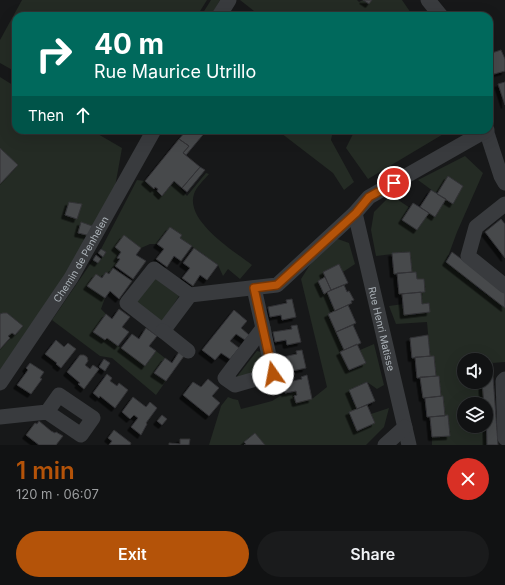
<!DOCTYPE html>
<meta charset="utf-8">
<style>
body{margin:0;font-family:Inter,sans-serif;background:#1a1b1c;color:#f1f3f6;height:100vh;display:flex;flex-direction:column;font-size:15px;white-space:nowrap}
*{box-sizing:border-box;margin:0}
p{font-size:13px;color:#9c9ea0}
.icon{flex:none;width:22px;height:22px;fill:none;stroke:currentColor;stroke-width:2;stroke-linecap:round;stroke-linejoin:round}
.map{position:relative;height:445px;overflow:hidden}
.drawer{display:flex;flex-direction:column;background:#111213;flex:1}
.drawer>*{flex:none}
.guide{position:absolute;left:12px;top:12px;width:481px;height:122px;border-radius:12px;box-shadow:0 4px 16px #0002,0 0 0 1px #303233;background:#00695c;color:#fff;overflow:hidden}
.fabs{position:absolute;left:457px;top:353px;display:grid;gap:8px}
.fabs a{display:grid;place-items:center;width:36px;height:36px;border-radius:50%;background:#111213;box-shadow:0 4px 16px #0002,0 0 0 1px #303233;font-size:20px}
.pin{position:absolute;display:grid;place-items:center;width:34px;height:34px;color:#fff;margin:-17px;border:2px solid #fff;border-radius:50%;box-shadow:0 1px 4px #0007}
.me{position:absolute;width:44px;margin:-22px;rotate:348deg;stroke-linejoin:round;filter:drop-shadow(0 0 3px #0008)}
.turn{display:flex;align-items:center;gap:14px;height:84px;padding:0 16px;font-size:18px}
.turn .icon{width:52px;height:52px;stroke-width:2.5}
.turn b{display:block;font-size:28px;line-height:34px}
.then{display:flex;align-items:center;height:38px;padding:0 16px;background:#0003;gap:8px;font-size:15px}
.round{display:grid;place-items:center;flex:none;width:42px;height:42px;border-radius:21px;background:#1a1b1c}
.headline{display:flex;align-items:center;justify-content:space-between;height:68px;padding:0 16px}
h1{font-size:24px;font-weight:600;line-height:30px;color:#b45309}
.button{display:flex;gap:8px;margin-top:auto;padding:8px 16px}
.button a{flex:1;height:46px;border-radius:24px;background:#b45309;color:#fff;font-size:16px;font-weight:600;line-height:46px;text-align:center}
.button a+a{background:#1a1b1c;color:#f1f3f6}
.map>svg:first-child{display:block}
.green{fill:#242b24}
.building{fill:#47494c;stroke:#323235;filter:url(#shadow)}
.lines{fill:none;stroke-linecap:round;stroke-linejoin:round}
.minor{stroke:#393b3e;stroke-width:15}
.route-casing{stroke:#753606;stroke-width:10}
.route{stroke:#b45309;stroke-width:7}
.labels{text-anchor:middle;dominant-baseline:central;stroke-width:3;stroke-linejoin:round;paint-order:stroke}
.street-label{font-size:10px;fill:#abb2b8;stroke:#121314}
</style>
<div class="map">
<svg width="505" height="445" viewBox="0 0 505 445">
<defs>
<filter id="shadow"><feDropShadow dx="-3.5" dy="3.5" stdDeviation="0" flood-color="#0009"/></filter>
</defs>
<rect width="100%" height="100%" fill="#171819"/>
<path class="green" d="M22 0H207L197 16H16V72L0 63V40Z
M211 0H220L211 16H201Z
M240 0H357L359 2 363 0 369 4 372 0H402L413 16H252L254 11Z
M0 77 16 87V130H91L122 148 115 187 64 280 0 372V349L10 339 8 336 12 333 15 335 23 326 7 313 0 314Z
M277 130H333L331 140 354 182 344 190 333 173Z
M355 130H450L368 179 346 148Z
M465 156 483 173 457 232 446 262 505 308V362L492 363 486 368V360H464V382H482L484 404H464V426H485L487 445H432V437L450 436 448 416H445L443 396H441L439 376H436L434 356H430L427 322 396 324 389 306 403 304 404 315 430 312 429 303 422 304 421 292H425L424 279H417L416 272H412L410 252 376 256 371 230 374 212 391 195 410 208 402 220 417 230 429 213 435 216 446 199 453 203 463 186 448 177 437 194 418 180Z
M206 173 209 174C204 180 196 187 194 194 185 221 234 251 252 265L240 279 228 269 223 276 218 265 180 238 181 235 170 227 157 244H150L141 248 124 236 121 252 117 257 120 259 109 274 102 278 96 274 88 286 105 298 101 309 106 314 93 332 105 340 107 338 145 366 156 351 165 358 154 372 166 381 156 395 112 358 100 356 52 320 93 260 98 263 106 252 101 249 137 180 145 181 162 196 174 181 187 196Z
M335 238 349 243 355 264 343 272 339 264 323 272 325 277 318 281 324 293 327 292 335 311 328 314 344 350 341 352 349 370 365 363 360 350 374 344 384 385 377 389 367 382 357 409 349 413 357 431 375 423 371 414 389 408 384 427 366 445H265L255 433 244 442 246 444 244 445H209L221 406 228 397 233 399 238 400 241 409 272 401 285 393 296 391 297 395 294 396 296 402 312 399 327 387 301 279 313 260Z
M153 277 179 296 161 324 134 303Z
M257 351 261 352 264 374 236 378Z"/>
<path class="building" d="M363 0H372L369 4Z
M501 50 505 59V71L494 74 489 59V54Z
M505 82V105L498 84Z
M187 130H198L200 132 201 130H207L186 155 183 153 189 146 179 139Z
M179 139 189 146 183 153 200 167 182 188 174 181 162 196 157 191 158 189 155 187 154 189 145 181Z
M0 148 18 165 0 184Z
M200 167 205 170 187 192 182 188Z
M448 176 463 186 453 204 437 194Z
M431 190 446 199 435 217 420 207Z
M69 202 82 204 77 219 65 215Z
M413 203 429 213 417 230 402 220Z
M501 219 505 224V258L485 232Z
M81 222 95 227 91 236 78 233Z
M170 227 182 235 180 238 192 246 181 261 174 256 167 267 156 259 164 249 157 244Z
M124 235 141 248 136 255 146 261 133 279 115 266 120 259 117 258 121 252 115 247Z
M194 248 218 265 207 280 200 275 193 286 182 278 190 268 183 263Z
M101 249 106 252 103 257 98 253Z
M410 252 412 272 394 274 392 253Z
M452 252 505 292V308L446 262Z
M96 255 101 259 98 263 93 260Z
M339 264 348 283 331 290 323 272Z
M113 268 132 281 119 299 110 291 105 298 87 286 96 274 102 278 106 272 109 274Z
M416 272 417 279H424L425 292 399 294 397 273Z
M325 277 331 290 324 294 318 281Z
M344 285 347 292 349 291 354 300 351 301 352 303 335 311 327 292Z
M421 292 422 304 429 303 430 312 404 315 402 294Z
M292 299 296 317 282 320 281 315 270 317 268 307 287 303 286 300Z
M348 305 356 323 336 332 328 314Z
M119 309 130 317 122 327 129 332 118 346 107 338 105 340 93 332 106 314 112 319Z
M234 310 247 321 241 328 249 335 245 340 236 334 230 341 239 348 230 359 221 353 215 360 202 350Z
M3 313H7L23 326 15 335 12 333 8 336 10 338 0 349V314Z
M297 325 301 342 287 345 286 340 275 342 273 332 292 329 291 326Z
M353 325 361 343 344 350 336 332Z
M146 328 157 336 149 346 156 351 145 366 121 348 132 334 139 339Z
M428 335 430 356 412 358 410 338Z
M56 340 64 347 68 343 76 349 61 368 56 364 57 363 45 354Z
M357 344 366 363 349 370 340 352Z
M302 350 306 368 292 371 291 365 280 367 278 358 297 354 296 351Z
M179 352 184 356 166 381 154 373 165 358 172 363Z
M80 355H84L87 357 88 361 85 365 90 369 93 365 99 369 84 389 78 384 80 383 67 372Z
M434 356 436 376 417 378 415 357Z
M104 359 110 363 105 371 99 367Z
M30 363 44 372 40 378 42 379 31 394 17 385 28 370 26 368Z
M492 363 498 445H487L486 404H484L482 382H486V368Z
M107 374 112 378 110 381 117 386 119 383 128 390 115 408 100 396 99 398 93 393Z
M307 375 312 399 296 403 294 396 297 395 296 391 285 393 283 383 302 379 301 377Z
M439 376 441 396 423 398 420 377Z
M208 379 219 388 212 396 220 403 209 416 183 395 193 382 201 387Z
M367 382 375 401 357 409 349 390Z
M443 396 445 416 427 417 425 398Z
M133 397 146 407 150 402 157 408 146 423 147 424 141 435 131 427 138 418 134 415 130 419 122 412Z
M367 405 375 423 357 431 349 412Z
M162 415 167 419 162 425 157 421Z
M448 415 450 436 432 437 430 417Z
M39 421 51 431 55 433 56 432 63 436 56 445H39L26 435 35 423 37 424Z
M114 430 131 443 130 445H109L112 441 108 438Z
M255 433 265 445H244L246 444 244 442Z
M180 439H190L189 445H169V443L180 444Z"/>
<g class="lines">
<g class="minor">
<path d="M428 0 441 16"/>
<path d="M219 16 229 0"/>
<path d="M486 130 501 176 505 183"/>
<path d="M505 204 476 227 468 256 505 286"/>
<path id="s1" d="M355 213 409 445"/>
<path d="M254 288 263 328"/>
<path d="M190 295 163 331 127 303 154 269 190 295 277 285 355 213 369 197 487 130"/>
<path d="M263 328 273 374 235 385 225 378Z"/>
<path d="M163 331 188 351"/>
<path d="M505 379 503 381 505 438"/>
<path id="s2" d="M0 383 71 278 154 130"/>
<path d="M0 417 47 412 81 435 93 418 59 395 47 412"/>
<path d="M385 445 405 427"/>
</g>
</g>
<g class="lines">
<defs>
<path id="route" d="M273 374 254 288 277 285 356 213 369 197 394 183"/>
</defs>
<use href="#route" class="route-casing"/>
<use href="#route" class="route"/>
</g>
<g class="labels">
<g class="street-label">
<text stroke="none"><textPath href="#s2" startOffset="148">Chemin de Penhelen</textPath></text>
<text stroke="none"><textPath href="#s1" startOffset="119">Rue Henri Matisse</textPath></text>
</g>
</g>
</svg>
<div class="fabs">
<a><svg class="icon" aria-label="sound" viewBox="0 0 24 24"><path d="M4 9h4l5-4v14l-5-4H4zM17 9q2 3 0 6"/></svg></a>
<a><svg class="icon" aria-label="layers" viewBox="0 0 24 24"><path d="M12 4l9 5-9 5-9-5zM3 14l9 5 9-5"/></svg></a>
</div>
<div class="pin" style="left:394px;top:183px;background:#d93025"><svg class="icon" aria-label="arrive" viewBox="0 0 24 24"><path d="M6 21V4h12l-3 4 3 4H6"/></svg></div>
<svg class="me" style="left:273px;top:374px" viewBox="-20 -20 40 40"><circle r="19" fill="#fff"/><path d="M0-13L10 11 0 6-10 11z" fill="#b45309"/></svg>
<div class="guide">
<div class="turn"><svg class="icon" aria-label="right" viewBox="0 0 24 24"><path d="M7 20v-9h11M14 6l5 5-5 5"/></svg><div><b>40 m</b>Rue Maurice Utrillo</div></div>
<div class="then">Then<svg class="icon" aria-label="ahead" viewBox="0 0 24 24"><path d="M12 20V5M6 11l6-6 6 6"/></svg></div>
</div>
</div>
<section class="drawer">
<div class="headline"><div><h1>1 min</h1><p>120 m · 06:07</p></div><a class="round" style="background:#d93025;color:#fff"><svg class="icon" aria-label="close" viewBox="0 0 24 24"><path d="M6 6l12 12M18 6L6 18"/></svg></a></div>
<div class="button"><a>Exit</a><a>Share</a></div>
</section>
